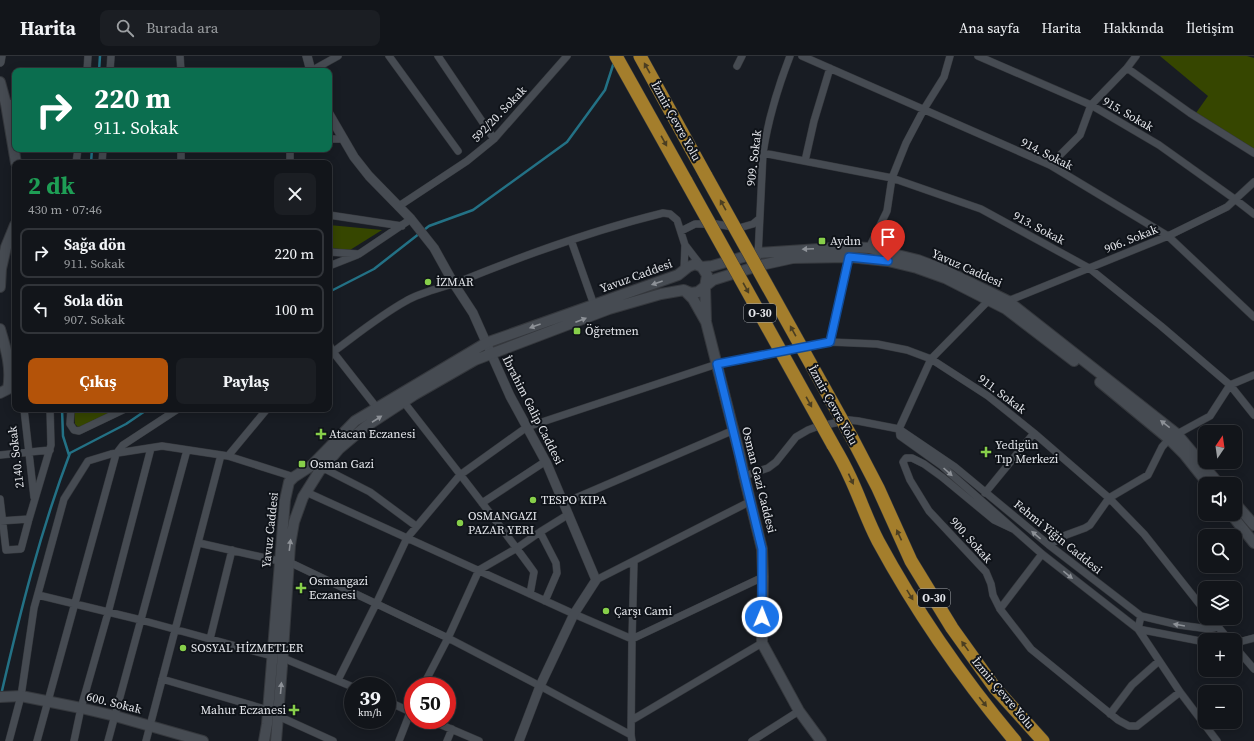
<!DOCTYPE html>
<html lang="tr">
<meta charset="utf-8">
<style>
body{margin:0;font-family:"Source Serif 4",serif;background:#1b1e23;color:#f1f3f6;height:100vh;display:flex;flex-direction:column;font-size:15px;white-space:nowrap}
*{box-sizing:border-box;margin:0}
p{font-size:13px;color:#9c9fa2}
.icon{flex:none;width:22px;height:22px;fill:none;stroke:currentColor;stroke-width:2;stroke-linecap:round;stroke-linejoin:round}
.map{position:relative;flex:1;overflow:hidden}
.details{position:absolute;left:12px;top:104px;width:320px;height:252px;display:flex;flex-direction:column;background:#12151a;border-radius:8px;box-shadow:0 2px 10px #0003,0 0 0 1px #313439}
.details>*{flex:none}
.banner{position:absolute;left:12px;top:12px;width:320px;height:84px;border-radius:8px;box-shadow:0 2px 10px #0003,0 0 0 1px #313439;background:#0b6e4f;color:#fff;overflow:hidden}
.needle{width:26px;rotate:13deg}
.controls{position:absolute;left:1198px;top:369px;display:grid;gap:8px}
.controls a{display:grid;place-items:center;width:44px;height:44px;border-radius:8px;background:#12151a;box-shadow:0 2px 10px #0003,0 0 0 1px #313439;font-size:20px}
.speed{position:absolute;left:344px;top:621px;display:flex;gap:8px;font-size:20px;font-weight:700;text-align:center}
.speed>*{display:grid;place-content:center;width:52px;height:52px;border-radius:50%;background:#12151a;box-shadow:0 2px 10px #0003,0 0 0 1px #313439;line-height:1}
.speed small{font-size:10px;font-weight:400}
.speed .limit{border:6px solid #d22;background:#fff;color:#111}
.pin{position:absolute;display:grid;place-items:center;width:34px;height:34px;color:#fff;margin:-41px -17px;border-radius:50% 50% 50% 0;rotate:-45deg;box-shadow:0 0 4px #0007}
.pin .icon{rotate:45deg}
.me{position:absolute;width:44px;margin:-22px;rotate:1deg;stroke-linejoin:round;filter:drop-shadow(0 0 3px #0008)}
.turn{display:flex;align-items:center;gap:14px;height:84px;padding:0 16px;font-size:18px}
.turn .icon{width:52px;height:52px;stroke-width:2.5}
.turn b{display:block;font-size:28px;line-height:34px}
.round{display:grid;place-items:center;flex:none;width:42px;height:42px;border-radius:8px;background:#1b1e23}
.headline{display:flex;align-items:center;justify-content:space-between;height:68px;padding:0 16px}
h1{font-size:24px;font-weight:700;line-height:30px;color:#1e9e55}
.cta{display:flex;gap:8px;margin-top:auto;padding:8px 16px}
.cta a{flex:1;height:46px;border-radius:8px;background:#b45309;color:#fff;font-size:16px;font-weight:700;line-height:46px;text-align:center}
.cta a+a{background:#1b1e23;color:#f1f3f6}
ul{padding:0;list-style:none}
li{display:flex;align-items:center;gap:12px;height:50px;margin:0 8px 6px;padding:0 8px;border:2px solid #313439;border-radius:8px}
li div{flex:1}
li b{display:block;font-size:15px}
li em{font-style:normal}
header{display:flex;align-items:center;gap:24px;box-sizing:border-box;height:56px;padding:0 20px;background:#12151a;border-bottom:1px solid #313439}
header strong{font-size:19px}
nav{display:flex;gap:22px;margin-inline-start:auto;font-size:14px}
.search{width:280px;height:36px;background:#1b1e23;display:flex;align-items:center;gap:10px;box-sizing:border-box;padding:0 14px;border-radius:8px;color:#9c9fa2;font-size:15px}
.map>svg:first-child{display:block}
.green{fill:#364600}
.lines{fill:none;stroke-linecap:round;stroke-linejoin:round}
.stream{stroke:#237185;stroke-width:2.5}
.minor-casing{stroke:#35383d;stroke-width:8}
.tertiary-casing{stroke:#35383d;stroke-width:10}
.secondary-casing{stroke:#35383d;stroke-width:12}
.motorway-casing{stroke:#35383d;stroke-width:14}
.minor{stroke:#464b52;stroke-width:7}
.tertiary{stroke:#464b52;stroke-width:9}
.secondary{stroke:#464b52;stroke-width:10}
.motorway{stroke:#a47e2c;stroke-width:13}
.motorway-bridge-casing{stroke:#35383d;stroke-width:14;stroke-linecap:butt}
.motorway-bridge{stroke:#a47e2c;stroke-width:13}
.oneway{fill:#4b3e21}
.oneway2{fill:#8d9197}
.route-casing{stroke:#114b97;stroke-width:10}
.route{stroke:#1a73e8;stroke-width:7}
.poi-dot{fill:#87cf4a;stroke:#0f1319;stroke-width:1.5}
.labels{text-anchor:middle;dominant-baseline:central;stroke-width:4;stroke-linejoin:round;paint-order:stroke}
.shield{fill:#0f1319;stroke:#a4a7ac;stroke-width:1}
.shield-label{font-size:11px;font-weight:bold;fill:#e4e6eb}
.street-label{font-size:12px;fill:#e4e6eb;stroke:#0f1319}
.poi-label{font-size:12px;fill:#e4e6eb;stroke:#0f1319;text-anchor:start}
</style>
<header>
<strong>Harita</strong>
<div class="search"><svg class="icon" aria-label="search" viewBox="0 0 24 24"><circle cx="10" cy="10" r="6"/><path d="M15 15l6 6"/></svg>Burada ara</div>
<nav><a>Ana sayfa</a><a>Harita</a><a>Hakkında</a><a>İletişim</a></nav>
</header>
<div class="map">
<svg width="1254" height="685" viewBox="0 0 1254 685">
<rect width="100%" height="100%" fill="#181c23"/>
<path class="green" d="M1160 0H1247L1254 2V93L1196 57 1208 40Z
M329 169 382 174 350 194 329 192Z
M74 353H118L84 370 78 371 75 368Z"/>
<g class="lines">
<path class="stream" d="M99 15 100 0
M91 107 92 93
M329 236 374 213 429 170 473 154 567 86 605 34 614 6
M62 353 63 380 69 399
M1 639C20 557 40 476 70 397L126 368 148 353"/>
<defs>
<path id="minor" d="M180 0 181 15
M389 0 458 95
M438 0 494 83
M802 0 1050 109 1168 180 1254 261
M978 0 1091 49 1159 89 1236 144 1254 158
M737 10 742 0
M1127 12 1190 57 1254 97
M87 15 88 0
M110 15 111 0
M311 15 338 0
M6 48 15 47
M329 83H343
M290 93V107
M763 97 892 122 981 153 1089 212 1161 270 1230 329 1254 359
M805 105 814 65 830 12
M76 107 78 93
M102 107 103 93
M181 107V93
M1050 109 1080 79 1091 49 1127 12 1136 0
M399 150 467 105 494 83 567 0
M329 159 402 170
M681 175 695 168H716L739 172 753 168 759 163
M571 184 594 249
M685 189 702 211
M869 192 887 155 892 122 906 87 924 53 944 21 950 0
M329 196 359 198 411 163
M758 200 763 97C768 64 778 31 790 0
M329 210 357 199
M1008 245 1168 180 1227 151 1254 126
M830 286 849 201
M329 288 333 296 377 352
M329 299C355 280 379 260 406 245 421 236 445 231 461 225 527 198 594 174 663 157L670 158 677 164 685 189 684 215
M403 345C447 402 492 458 534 516L530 538
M24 353 34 441
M71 353 70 368 74 374 79 375 125 353
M899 373 900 380 942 410 1042 498 1138 573 1205 586
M899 373 931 303 989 244
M1177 378 1210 360 1230 329 1254 319
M0 399 50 394
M228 400 267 353
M323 412 370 436 416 470
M744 420 768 412 776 406 796 381 808 374 816 371 849 364 858 365 899 373 955 411 1049 489 1141 560 1179 569 1209 573 1218 571
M306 436 574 558 632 583 631 679 632 685
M985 437 1034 377
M0 443 6 494 21 493 29 463 51 389 50 353
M482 447 546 405
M564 447 734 374
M0 465 29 463
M1013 473 994 464 942 421 924 408 912 402H906L903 406 910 424 929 455 986 516 991 528 993 539 1000 553 1031 593 1118 664 1129 670H1137L1180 636
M540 476 556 507 557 517 545 545
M199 487 279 505
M1049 489 1066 479 1085 472 1090 469 1109 442 1148 419 1162 391 1169 383
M634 505 632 583 763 521
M289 506 448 582 540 630 631 679
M596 524 751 445
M38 539 141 564 272 600
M1000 553 1042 498
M1141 560 1138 573 1180 636 1217 685
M1211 562 1229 584
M210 583 232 494
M1235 587 1254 582
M1235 591 1254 613
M283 606V602L353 631
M162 623 268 654
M338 624 376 548 407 482 460 419 527 371 717 308 830 286 877 288 907 294 931 303 988 340 1034 377 1109 442 1144 478 1205 555
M423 630 448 582 479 514 517 492 540 476 569 458
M387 645 413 657
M1110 658 1132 629 1159 605
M278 660 333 685
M430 664 479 685
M632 664 762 587
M9 685 21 640 34 552 64 443 88 405 111 398 162 390 228 400 294 421
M37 685 116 398 123 389 178 353
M74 685 81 652 108 557 151 392
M108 685 187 394
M146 685 221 399
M399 685 413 649
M447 685 452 673
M752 685 799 655"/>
<path id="tertiary" d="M307 0 311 15
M0 6 1 0
M329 58 354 101 369 120 411 163 434 192 454 228 473 257 510 340 547 408 596 524 574 558 540 630 519 685"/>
<path id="secondary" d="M0 26 6 48 16 107
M702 211 707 219 705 231 706 264
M0 231 1 213 6 191 15 169
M684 234 693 243 706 266 740 400 744 420 762 493 763 521 762 587 799 655 821 685
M0 273C6 293 12 312 8 333L0 337
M1100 326 1169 383 1184 398 1208 428
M1235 447 1254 469
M1231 458 1254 487
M0 641 21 640 81 652 115 660 203 685
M264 685 267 668 285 444 289 426 294 421 311 410 355 365 486 287 678 219 688 211 695 208 702 211 712 210 757 197 850 191 869 192 918 204 942 213 1008 245 1177 378 1219 428
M276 685 282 610 290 489 294 466 303 441 320 414 323 412 339 393 365 371 414 339 475 304 609 253 661 238 684 234 691 237 698 236 713 224 761 209 793 202 849 201 888 205 917 212 945 222 1006 253 1074 305"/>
<path id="motorway" d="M616 0 686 125
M640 0 706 120
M852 382 878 432 911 505 952 572 995 632 1043 685
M833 389C839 399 845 410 850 421 860 442 867 464 878 485 917 557 963 623 1015 685"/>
</defs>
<use href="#minor" class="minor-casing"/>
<use href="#tertiary" class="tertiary-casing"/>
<use href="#secondary" class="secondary-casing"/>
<use href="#motorway" class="motorway-casing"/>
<use href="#minor" class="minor"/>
<use href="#tertiary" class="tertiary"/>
<use href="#secondary" class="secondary"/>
<use href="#motorway" class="motorway"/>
<defs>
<path id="motorway-bridge" d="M706 120 852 382
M686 125 833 389"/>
</defs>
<use href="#motorway-bridge" class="motorway-bridge-casing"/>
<use href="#motorway-bridge" class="motorway-bridge"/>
</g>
<defs><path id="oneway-solid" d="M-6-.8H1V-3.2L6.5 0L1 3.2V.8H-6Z"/></defs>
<g class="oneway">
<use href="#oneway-solid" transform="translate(647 12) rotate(-119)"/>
<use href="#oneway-solid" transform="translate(664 85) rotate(61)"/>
<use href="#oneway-solid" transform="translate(723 149) rotate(-119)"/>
<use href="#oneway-solid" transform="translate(746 232) rotate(61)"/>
<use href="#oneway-solid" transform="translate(793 275) rotate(-119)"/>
<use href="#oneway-solid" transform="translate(809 346) rotate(61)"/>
<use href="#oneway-solid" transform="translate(851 423) rotate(65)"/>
<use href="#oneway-solid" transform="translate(899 479) rotate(-115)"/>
<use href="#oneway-solid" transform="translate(910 539) rotate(58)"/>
<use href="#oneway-solid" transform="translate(965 590) rotate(-126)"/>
<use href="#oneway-solid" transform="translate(983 646) rotate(51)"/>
</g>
<g class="oneway2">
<use href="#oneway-solid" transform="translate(808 193) rotate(177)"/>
<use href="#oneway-solid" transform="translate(657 227) rotate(161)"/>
<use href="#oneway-solid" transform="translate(581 264) rotate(-21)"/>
<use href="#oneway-solid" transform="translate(535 270) rotate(160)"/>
<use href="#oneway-solid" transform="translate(377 363) rotate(-33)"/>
<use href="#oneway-solid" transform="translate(1165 368) rotate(-142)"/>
<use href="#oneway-solid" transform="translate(948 416) rotate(42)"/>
<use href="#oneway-solid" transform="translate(1036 479) rotate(-140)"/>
<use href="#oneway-solid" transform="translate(290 489) rotate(-83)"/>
<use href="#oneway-solid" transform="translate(1068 519) rotate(39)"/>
<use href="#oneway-solid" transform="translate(1179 569) rotate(-170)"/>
<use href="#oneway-solid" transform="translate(281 632) rotate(-85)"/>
</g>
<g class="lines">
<defs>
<path id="route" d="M762 561V493L717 308 830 286 849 201 888 205"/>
</defs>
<use href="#route" class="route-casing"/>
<use href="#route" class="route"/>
</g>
<g class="poi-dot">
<rect x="818" y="181" width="8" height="8" rx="2"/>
<circle cx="428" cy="226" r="4"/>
<rect x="573" y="271" width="8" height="8" rx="2"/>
<path d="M319 372h4v4h4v4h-4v4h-4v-4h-4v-4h4z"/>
<path d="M984 390h4v4h4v4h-4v4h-4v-4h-4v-4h4z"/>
<rect x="298" y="404" width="8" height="8" rx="2"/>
<circle cx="533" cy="444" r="4"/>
<circle cx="460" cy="467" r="4"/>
<path d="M299 526h4v4h4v4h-4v4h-4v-4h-4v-4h4z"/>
<circle cx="606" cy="555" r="4"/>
<circle cx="183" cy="592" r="4"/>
<path d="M292 648h4v4h4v4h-4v4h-4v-4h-4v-4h4z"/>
</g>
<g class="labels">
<g class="shield">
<rect x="744" y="248" width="32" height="18" rx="3"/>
<rect x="918" y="533" width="32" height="18" rx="3"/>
</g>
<g class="shield-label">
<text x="760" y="257">O-30</text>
<text x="934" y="542">O-30</text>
</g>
<g class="street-label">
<text transform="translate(499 58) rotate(-46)">592/20. Sokak</text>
<text transform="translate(1128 58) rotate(30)">915. Sokak</text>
<text transform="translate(676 65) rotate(61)">İzmir Çevre Yolu</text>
<text transform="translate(1047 98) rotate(27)">914. Sokak</text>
<text transform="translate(754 102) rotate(-83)">909. Sokak</text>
<text transform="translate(1039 172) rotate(28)">913. Sokak</text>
<text transform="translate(1131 183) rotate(-22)">906. Sokak</text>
<text transform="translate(967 212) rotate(24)">Yavuz Caddesi</text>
<text transform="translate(636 220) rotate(-20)">Yavuz Caddesi</text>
<text transform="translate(1002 338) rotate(37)">911. Sokak</text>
<text transform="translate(833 349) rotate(61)">İzmir Çevre Yolu</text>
<text transform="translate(533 354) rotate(63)">İbrahim Galip Caddesi</text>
<text transform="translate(16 401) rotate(-97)">2140. Sokak</text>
<text transform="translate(759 424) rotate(76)">Osman Gazi Caddesi</text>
<text transform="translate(270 474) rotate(-84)">Yavuz Caddesi</text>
<text transform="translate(1058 481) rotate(39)">Fehmi Yiğin Caddesi</text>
<text transform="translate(971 484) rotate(48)">900. Sokak</text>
<text transform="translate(1003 637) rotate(50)">İzmir Çevre Yolu</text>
<text transform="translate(114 647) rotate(14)">600. Sokak</text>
</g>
<g class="poi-label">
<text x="830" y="185">Aydın</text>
<text x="436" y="226">İZMAR</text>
<text x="585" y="275">Öğretmen</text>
<text x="329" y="378">Atacan Eczanesi</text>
<text x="995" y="389">Yedigün<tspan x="995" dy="14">Tıp Merkezi</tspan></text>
<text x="310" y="408">Osman Gazi</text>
<text x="541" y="444">TESPO KIPA</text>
<text x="468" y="460">OSMANGAZI<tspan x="468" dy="14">PAZAR YERI</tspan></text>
<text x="309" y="525">Osmangazi<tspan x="309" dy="14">Eczanesi</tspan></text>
<text x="614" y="555">Çarşı Cami</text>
<text x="191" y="592">SOSYAL HİZMETLER</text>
<text x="286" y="654" text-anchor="end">Mahur Eczanesi</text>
</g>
</g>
</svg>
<div class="controls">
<a><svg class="needle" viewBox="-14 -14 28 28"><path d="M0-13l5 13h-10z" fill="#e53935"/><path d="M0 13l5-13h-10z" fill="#9c9fa2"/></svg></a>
<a><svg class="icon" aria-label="sound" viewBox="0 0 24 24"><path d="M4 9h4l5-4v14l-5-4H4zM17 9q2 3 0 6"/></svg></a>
<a><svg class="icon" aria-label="search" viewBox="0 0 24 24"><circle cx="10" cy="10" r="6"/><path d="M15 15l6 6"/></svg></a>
<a><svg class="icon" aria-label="layers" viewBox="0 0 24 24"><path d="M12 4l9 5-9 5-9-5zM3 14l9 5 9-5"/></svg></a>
<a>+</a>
<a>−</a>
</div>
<div class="speed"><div>39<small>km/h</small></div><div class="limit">50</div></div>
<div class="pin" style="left:888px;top:205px;background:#d93025"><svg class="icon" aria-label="arrive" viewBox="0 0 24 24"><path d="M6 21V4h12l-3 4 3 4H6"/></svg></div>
<svg class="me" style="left:762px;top:561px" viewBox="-20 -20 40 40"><circle r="17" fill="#1a73e8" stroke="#fff" stroke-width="3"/><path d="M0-11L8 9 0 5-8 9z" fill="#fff"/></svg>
<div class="banner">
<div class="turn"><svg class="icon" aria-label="right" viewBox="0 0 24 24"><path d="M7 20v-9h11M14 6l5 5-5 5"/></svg><div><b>220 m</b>911. Sokak</div></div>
</div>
<section class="details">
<div class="headline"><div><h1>2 dk</h1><p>430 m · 07:46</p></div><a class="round"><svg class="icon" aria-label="close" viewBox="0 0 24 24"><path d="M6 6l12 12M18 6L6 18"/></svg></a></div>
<ul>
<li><svg class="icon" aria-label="right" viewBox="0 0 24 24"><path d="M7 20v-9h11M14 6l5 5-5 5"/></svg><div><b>Sağa dön</b><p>911. Sokak</p></div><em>220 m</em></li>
<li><svg class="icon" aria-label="left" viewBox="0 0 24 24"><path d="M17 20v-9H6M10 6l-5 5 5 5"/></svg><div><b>Sola dön</b><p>907. Sokak</p></div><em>100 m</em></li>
</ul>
<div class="cta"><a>Çıkış</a><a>Paylaş</a></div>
</section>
</div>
